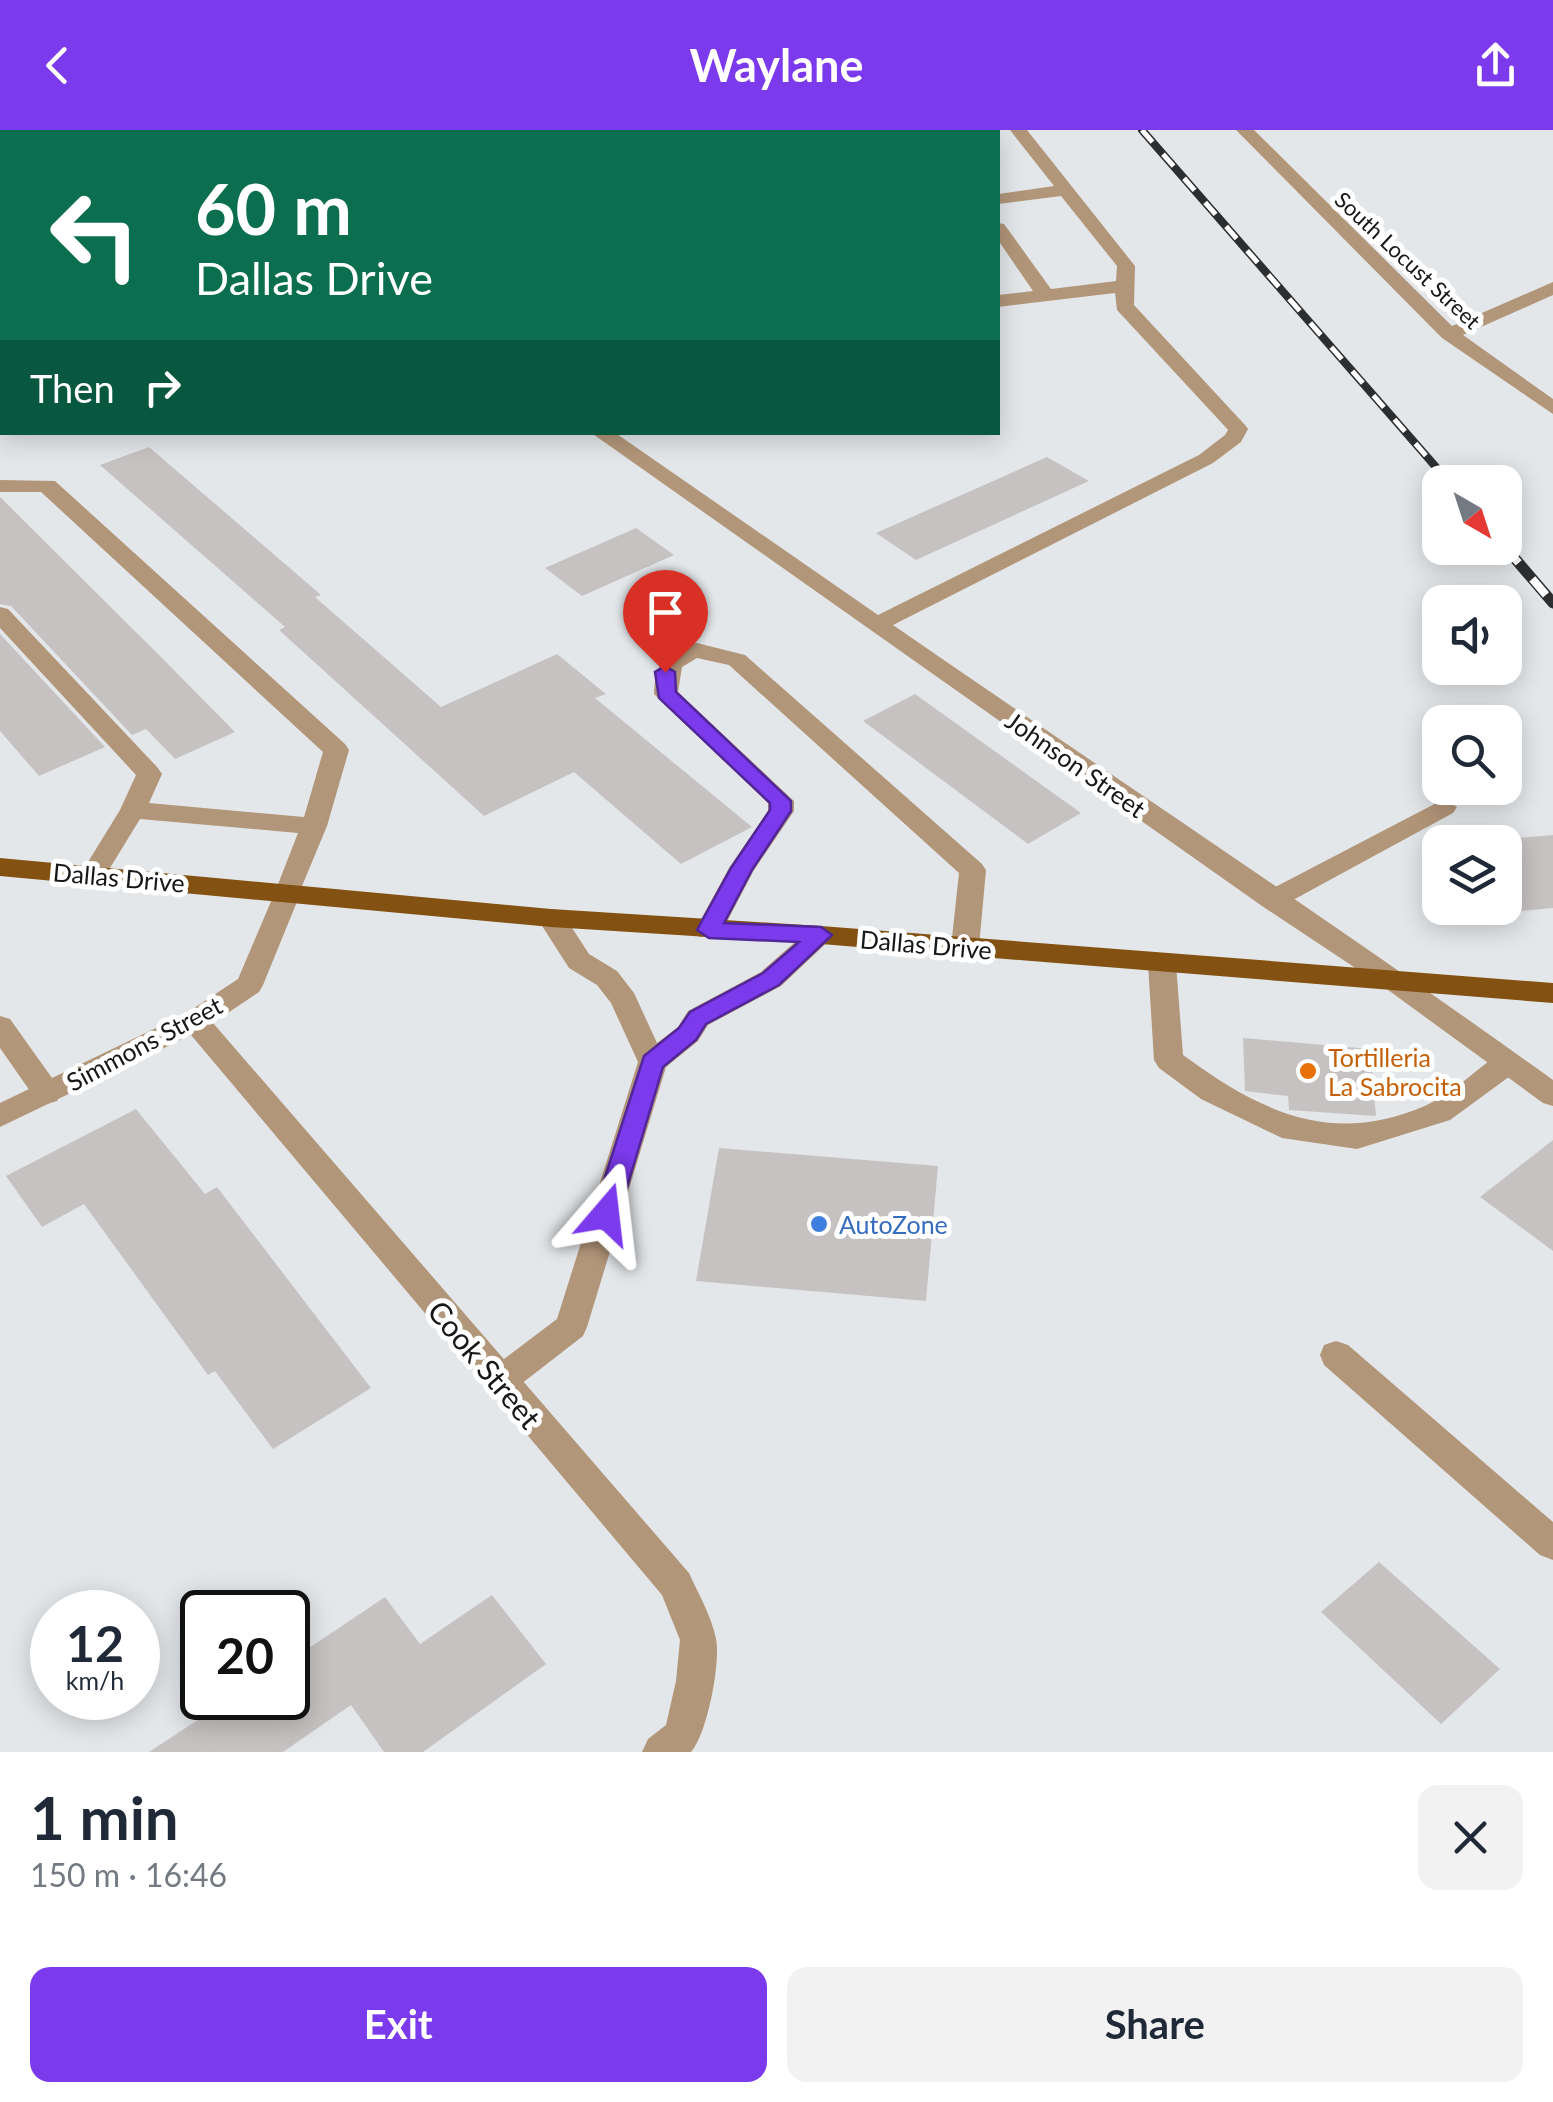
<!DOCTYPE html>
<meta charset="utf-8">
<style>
body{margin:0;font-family:Lato,sans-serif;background:#f2f2f3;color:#1f2937;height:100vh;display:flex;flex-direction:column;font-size:38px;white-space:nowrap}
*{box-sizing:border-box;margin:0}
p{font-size:32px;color:#747a83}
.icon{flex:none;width:55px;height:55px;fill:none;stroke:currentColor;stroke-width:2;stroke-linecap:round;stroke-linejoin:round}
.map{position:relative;height:1622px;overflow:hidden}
.details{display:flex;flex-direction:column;background:#fff;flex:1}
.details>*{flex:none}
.hud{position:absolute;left:0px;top:0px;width:1000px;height:305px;box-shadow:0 5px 25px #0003;background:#0b6e4f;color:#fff;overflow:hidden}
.needle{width:65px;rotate:141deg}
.buttons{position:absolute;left:1422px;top:335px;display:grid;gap:20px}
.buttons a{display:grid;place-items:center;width:100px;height:100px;border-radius:20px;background:#fff;box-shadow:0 5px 25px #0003;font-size:50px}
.speed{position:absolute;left:30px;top:1460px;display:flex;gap:20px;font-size:50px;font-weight:700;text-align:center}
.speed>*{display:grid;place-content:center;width:130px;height:130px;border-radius:50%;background:#fff;box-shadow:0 5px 25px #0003;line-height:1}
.speed small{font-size:25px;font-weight:400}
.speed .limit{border:5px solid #111;border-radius:15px;background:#fff;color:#111}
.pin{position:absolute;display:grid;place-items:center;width:85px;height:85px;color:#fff;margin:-102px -42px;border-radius:50% 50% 50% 0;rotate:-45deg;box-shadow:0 0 10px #0007}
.pin .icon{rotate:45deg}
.me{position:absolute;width:110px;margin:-55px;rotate:17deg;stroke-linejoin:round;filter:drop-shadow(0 0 8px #0008)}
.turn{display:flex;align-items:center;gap:35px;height:210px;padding:0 30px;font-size:45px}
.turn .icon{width:130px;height:130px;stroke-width:2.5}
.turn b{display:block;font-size:70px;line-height:85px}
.then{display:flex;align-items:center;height:95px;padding:0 30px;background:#0003;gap:20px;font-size:38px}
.round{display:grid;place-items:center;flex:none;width:105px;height:105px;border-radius:20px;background:#f2f2f3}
.head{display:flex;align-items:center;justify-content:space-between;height:170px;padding:0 30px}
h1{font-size:60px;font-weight:700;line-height:75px}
.button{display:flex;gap:20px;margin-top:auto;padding:20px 30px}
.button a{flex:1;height:115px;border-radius:20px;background:#7c3aed;color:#fff;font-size:40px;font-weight:700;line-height:115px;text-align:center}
.button a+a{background:#f2f2f3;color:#1f2937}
header{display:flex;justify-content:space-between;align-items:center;height:130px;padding:0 30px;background:#7c3aed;color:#fff;font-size:45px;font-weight:700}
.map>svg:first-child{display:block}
.building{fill:#c7c2c2}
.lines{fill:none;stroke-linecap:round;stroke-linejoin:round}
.service{fill:#b29679;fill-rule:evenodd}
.minor{fill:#b29679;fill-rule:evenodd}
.primary{fill:#835111;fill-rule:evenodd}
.rail-far1-casing{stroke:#2c2e2f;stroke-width:8}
.rail-casing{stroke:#2c2e2f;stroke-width:11}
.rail-far1{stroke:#fff;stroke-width:5;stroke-dasharray:16;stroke-linecap:butt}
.rail{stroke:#fff;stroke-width:8;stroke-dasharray:21;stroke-linecap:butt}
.route{fill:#7c3aed;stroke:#51269a;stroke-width:2.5}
.food-dot{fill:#e8710a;stroke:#fff;stroke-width:4}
.shop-dot{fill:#3f7fe0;stroke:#fff;stroke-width:4}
.labels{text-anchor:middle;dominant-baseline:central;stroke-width:10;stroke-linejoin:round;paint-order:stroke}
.far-street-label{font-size:22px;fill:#161718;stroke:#fff}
.street-label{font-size:25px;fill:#161718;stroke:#fff}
.food-label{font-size:25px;fill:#c56008;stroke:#fff;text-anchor:start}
.shop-label{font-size:25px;fill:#366cbe;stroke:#fff;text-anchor:start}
.near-street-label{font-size:30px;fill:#161718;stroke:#fff}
</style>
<header><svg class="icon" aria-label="back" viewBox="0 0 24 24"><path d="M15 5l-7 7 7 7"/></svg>Waylane<svg class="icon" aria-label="share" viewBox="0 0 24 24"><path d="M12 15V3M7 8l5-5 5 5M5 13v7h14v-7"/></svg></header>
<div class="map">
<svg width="1553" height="1622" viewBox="0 0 1553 1622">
<rect width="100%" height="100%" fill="#e4e7ea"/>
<path class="building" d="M149 317 321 465 315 467 441 577 557 524 606 564 595 568 752 697 681 734 574 642 484 686 279 500 285 497 100 335Z
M1047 327 1089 351 916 430 876 403Z
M0 367 160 526 235 602 175 629 146 599 132 605 11 476 0 474Z
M636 398 674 425 582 466 545 438Z
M0 504 105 617 39 646 0 601Z
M915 564 1081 683 1028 714 863 591Z
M1553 705V778L1479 785 1476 778H1505V712H1472Z
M1243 908 1370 919 1376 986 1289 980 1288 966 1245 961Z
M136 979 205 1064 217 1057 371 1258 273 1319 215 1241 208 1245 84 1074 42 1097 6 1046Z
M1553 1010V1121L1480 1067Z
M719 1018 938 1036 926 1171 696 1151Z
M1379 1432 1500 1539 1441 1594 1321 1482Z
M492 1465 546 1534 423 1622H384L351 1575 283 1622H149L231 1568H288V1532L385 1467 420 1514Z"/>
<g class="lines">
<path class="service" d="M821 0H837L838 2H822Z
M1010 0H1027L1135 136 1134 175 1245 295 1248 299 1245 303H1231L1117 180 1115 163 998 177V165L1033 161 998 110V93L1004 94 1051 159 1116 151 1117 136 1061 66 998 74V64L1054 56Z
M0 350 55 351 345 614 349 620 327 696 297 768H279L275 762 298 703 140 689 102 751H84L80 745 120 680 136 645 0 498V477L8 479 158 638 162 644 149 673 304 687 323 622 41 362H0Z
M697 513 745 525 982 734 986 740 979 817 975 824H955L951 817 959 743 729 535 697 528 682 537 678 562 794 671V681L754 740 719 807H699L695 800 729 738 768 681V673L654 564C655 533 667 518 697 513Z
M1444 669 1457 677 1453 683 1282 776H1262L1259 770 1262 764Z
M551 779 561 781 589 824 617 841 634 863 657 913 678 897 688 881 761 842 811 798H831L835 805 781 856 708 895 698 911 666 937 587 1197 583 1206 512 1261 500 1265 488 1261 483 1251 488 1241 557 1189 638 932 611 873 597 855 569 838 537 788 541 781Z
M1162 824 1172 827 1176 834 1183 925C1261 982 1332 1017 1427 975 1451 964 1475 941 1497 925L1507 922 1517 925 1522 933 1517 941 1450 990 1357 1019 1282 1008 1201 969 1159 938 1154 930 1148 834 1152 827Z
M0 886 10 889 57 955 62 963 57 971 47 974 37 971 0 918Z"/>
<path class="minor" d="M157 0H176L177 2H158Z
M1236 0H1254L1452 196 1553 152V165L1463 205 1553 269V284L1442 208Z
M2 114V126L0 127V115Z
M1238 293 1248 299 1241 312 1213 333 893 495C1113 647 1336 794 1553 950V976L1543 973 1384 857 1262 776 590 302H614L878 485 1199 325 1225 305 1231 295Z
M288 753 297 756 301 762 263 855 259 862 213 893 689 1443C698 1463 712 1487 716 1509 721 1532 707 1605 691 1622H642L648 1609 666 1595 676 1551 680 1510 662 1465 191 905 0 997V973L185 884 238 849 275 762 279 756Z
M1336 1211 1348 1215 1553 1392V1430L1540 1425 1324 1235 1320 1225 1324 1215Z"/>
<path class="primary" d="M0 728 551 779 821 796 1553 853V873L821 814 551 797 0 746Z"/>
<defs>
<path id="rail-far1" d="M1142 0 1449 352"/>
<path id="rail" d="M1505 417 1553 473"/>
</defs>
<use href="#rail-far1" class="rail-far1-casing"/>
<use href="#rail" class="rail-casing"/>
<use href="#rail-far1" class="rail-far1"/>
<use href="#rail" class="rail"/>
</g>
<path class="route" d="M665 536 675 542 676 562 791 671V681L752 740 724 793 821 797 832 805 779 855 706 894 696 910 663 937 619 1084 615 1091H597L593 1084 644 926 679 898 690 882 763 843 799 812 709 808 697 800 731 738 770 680V673L659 568 655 542Z"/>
<circle class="food-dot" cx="1308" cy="941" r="10"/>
<circle class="shop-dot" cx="819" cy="1094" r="10"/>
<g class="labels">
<g class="far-street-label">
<text transform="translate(1408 130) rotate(43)">South Locust Street</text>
</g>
<g class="street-label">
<text transform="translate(1076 634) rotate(35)">Johnson Street</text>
<text transform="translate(119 747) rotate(5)">Dallas Drive</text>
<text transform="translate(926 814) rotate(5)">Dallas Drive</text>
<text transform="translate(144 913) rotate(-28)">Simmons Street</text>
</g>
<g class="food-label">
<text x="1328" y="927">Tortilleria<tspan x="1328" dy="29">La Sabrocita</tspan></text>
</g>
<g class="shop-label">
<text x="839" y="1094">AutoZone</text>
</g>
<g class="near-street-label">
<text transform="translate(485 1234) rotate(50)">Cook Street</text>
</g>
</g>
</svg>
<div class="buttons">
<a><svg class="needle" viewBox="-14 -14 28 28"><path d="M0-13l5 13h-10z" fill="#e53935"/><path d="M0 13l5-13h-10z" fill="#747a83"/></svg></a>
<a><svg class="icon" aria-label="sound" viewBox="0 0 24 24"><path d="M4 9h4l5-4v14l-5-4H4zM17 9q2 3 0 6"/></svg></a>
<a><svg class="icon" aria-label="search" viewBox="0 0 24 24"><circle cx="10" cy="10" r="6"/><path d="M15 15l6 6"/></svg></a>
<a><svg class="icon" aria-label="layers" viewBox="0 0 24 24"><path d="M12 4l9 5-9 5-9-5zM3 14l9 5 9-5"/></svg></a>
</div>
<div class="speed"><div>12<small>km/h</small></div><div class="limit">20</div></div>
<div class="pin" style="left:665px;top:542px;background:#d93025"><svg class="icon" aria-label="arrive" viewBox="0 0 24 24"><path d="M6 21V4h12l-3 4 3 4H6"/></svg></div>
<svg class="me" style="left:606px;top:1084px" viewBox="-20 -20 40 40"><path d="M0-17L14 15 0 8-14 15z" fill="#7c3aed" stroke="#fff" stroke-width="4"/></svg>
<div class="hud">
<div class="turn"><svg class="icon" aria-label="left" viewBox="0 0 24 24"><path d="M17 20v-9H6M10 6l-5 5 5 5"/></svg><div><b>60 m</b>Dallas Drive</div></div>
<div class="then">Then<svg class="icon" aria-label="right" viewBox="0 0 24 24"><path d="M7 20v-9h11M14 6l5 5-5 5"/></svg></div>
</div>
</div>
<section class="details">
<div class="head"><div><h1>1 min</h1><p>150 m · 16:46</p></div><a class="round"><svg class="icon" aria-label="close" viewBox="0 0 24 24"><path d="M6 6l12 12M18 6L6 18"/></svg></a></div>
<div class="button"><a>Exit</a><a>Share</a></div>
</section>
